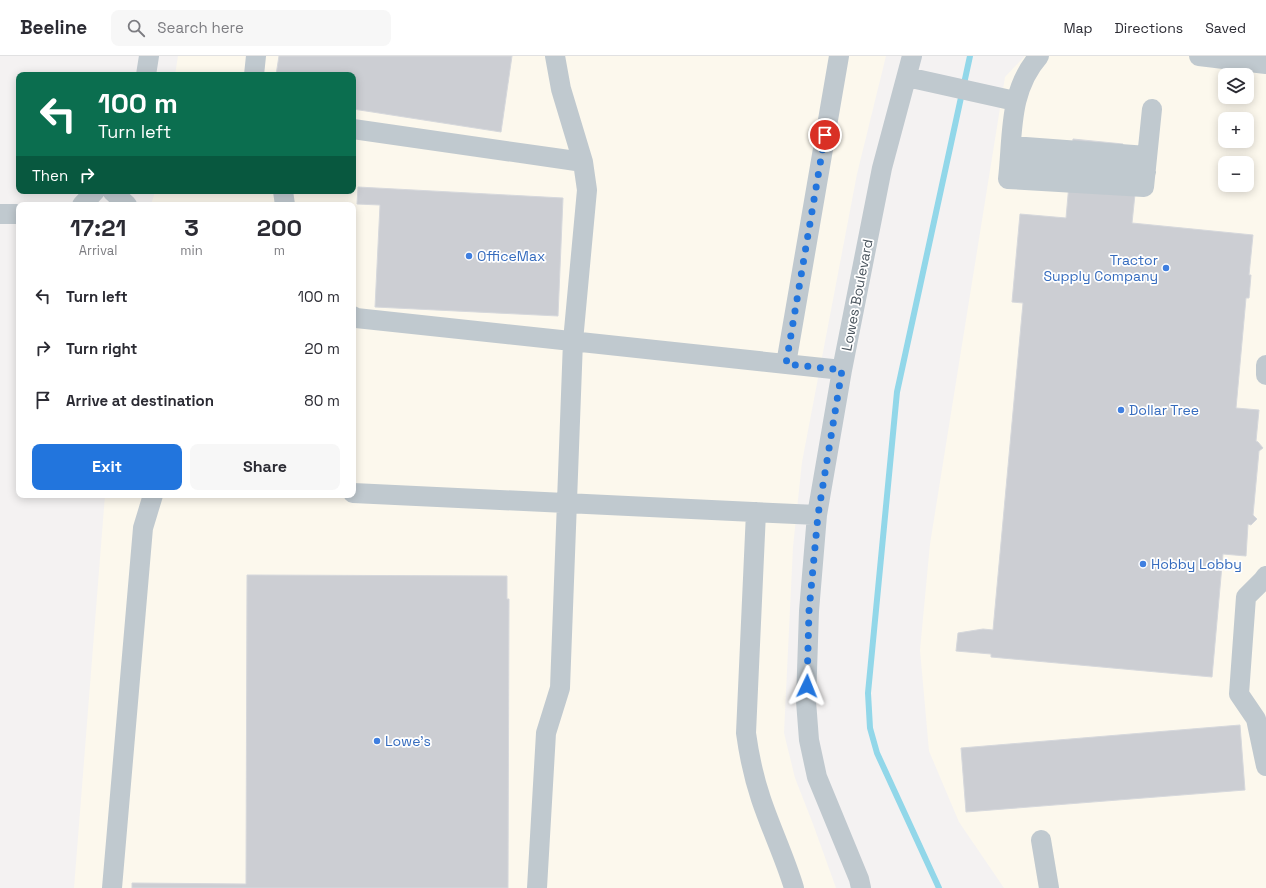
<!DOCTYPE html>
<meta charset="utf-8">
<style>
body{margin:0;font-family:"Space Grotesk",sans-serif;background:#f7f7f7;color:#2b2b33;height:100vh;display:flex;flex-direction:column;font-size:15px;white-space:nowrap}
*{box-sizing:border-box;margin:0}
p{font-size:13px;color:#7c7c81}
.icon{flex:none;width:22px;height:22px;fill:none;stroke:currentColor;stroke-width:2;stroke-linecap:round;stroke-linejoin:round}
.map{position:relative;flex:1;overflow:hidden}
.details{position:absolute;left:16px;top:146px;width:340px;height:296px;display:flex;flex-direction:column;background:#fff;border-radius:8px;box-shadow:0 2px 10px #0003}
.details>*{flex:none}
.banner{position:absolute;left:16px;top:16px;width:340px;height:122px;border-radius:8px;box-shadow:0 2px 10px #0003;background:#0b6e4f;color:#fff;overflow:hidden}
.tools{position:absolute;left:1218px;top:12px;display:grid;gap:8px}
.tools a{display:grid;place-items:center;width:36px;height:36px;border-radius:8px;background:#fff;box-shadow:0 2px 10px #0003;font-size:20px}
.pin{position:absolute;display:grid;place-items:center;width:34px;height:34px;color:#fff;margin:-17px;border:2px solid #fff;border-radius:50%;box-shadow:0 1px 4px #0007}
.me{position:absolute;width:44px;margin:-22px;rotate:2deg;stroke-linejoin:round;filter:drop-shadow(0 0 3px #0008)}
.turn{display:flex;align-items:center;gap:14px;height:84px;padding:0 16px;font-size:18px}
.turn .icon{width:52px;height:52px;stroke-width:2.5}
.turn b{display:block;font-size:28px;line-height:34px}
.then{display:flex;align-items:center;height:38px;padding:0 16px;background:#0003;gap:8px;font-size:15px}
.eta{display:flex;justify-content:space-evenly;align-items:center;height:68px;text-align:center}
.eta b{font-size:24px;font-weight:700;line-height:28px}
.primary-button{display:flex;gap:8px;margin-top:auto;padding:8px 16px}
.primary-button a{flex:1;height:46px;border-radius:8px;background:#2275dd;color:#fff;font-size:16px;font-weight:700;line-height:46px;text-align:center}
.primary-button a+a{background:#f7f7f7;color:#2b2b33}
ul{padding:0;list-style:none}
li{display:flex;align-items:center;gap:12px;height:52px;padding:0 16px}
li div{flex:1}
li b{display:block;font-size:15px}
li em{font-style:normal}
header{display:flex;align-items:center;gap:24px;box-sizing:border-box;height:56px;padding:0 20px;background:#fff;border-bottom:1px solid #e1e1e2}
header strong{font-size:19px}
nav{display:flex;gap:22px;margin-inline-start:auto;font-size:14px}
.search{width:280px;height:36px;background:#f7f7f7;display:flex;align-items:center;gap:10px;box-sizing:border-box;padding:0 14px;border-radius:8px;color:#7c7c81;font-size:15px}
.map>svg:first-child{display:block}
.commercial{fill:#fcf8ed;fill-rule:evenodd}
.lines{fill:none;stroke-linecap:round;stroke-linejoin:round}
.stream{stroke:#92d7e9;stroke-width:6}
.building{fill:#ccced3;stroke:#d6d8dc}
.minor{stroke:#c0c9cf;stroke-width:20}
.route{stroke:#2275dd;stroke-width:7;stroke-dasharray:0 12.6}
.shop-dot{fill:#3f7fe0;stroke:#fff;stroke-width:1.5}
.labels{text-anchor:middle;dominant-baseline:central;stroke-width:3.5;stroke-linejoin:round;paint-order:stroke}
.shop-label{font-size:14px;fill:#366cbe;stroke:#fff;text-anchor:start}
.street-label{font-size:14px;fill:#4a555e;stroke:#fff}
</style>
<header>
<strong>Beeline</strong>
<div class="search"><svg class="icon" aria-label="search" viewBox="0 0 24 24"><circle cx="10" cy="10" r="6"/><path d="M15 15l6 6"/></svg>Search here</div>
<nav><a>Map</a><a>Directions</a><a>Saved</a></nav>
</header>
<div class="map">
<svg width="1266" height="832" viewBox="0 0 1266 832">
<rect width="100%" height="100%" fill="#f4f2f2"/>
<path class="commercial" d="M178 0H886L857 118 802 406 793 491 784 677 795 722 813 768 836 832H74L105 439H353V149H151L155 135H353V19H175Z
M1025 0H1266V832H1004L959 766 929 695 920 594 930 488 1005 21ZM1225 19H1247V41H1225ZM1225 63H1247V85H1225ZM1225 107H1247V129H1225Z"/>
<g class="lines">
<path class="stream" d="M939 832 877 697 870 672 868 637 897 336 970 0"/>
</g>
<path class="building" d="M279 0H512L501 76 353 53V19H276Z
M1073 83 1123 88 1118 136 1135 138 1132 167 1253 179 1249 219H1251L1249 242H1246L1236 352 1259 354 1256 385 1258 386 1263 392 1259 395 1253 459 1257 463 1251 469 1248 468 1246 500 1223 498 1212 621 991 601V598L956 595 958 577 983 573 993 574 1023 247 1012 246 1020 158 1066 162Z
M358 131 563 142 558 260 375 251 380 149 357 148Z
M247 519 507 520V543H509L508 832H132V827L246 828Z
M1240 669 1245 734 966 756 961 692Z"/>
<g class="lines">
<path class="minor" d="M1039 0C1008 35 1013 80 1008 123L1144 131 1152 53
M1199 0 1266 8
M146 19 149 0
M254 19 256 0
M907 21 1015 45
M353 73 583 106
M1011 90 1147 100
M1010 107 1146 116
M112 135 127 149
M283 135 285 149
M82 149 95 135
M0 158H19
M353 260 356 262 842 314
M786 308 839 0
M1266 309V319
M353 437 817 459
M756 456 746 677C749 699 754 722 761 743 771 773 785 802 794 832
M1266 520 1263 524 1246 541 1239 638 1256 663 1266 710
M1041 784 1049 832
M112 832 143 472 153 439
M537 832 546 677 560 632 573 285 587 134 583 106 561 33 555 0
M861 832 859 823 817 721 809 684 806 645 809 555 817 459 842 314 882 112 912 0"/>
</g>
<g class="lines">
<path class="route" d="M807 630 809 555 818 459 842 314 786 308 825 79"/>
</g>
<g class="shop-dot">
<circle cx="469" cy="200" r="4"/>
<circle cx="1166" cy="212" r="4"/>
<circle cx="1121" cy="354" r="4"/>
<circle cx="1143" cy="508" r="4"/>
<circle cx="377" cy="685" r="4"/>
</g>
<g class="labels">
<g class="shop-label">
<text x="477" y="200">OfficeMax</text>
<text x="1158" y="204" text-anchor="end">Tractor<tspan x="1158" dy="16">Supply Company</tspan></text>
<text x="1129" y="354">Dollar Tree</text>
<text x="1151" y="508">Hobby Lobby</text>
<text x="385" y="685">Lowe's</text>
</g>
<g class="street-label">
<text transform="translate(857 239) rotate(-79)">Lowes Boulevard</text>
</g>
</g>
</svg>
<div class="tools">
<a><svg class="icon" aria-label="layers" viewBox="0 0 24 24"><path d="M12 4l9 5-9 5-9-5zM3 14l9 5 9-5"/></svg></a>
<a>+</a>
<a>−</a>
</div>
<div class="pin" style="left:825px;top:79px;background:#d93025"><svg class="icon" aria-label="arrive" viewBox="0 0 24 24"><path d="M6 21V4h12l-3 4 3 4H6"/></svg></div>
<svg class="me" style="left:807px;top:630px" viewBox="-20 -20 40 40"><path d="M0-17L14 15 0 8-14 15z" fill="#2275dd" stroke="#fff" stroke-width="4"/></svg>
<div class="banner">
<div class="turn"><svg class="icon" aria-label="left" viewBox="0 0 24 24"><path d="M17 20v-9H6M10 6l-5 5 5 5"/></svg><div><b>100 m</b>Turn left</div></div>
<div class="then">Then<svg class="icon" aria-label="right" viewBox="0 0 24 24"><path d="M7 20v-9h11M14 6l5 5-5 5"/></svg></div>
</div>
<section class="details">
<div class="eta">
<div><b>17:21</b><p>Arrival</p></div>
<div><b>3</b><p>min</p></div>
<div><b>200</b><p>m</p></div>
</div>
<ul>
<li><svg class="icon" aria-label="left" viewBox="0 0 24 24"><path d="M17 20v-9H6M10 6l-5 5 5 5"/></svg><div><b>Turn left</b></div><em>100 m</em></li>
<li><svg class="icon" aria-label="right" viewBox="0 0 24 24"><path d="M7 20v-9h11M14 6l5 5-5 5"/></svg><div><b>Turn right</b></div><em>20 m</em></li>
<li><svg class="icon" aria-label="arrive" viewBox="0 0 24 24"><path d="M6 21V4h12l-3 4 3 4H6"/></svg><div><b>Arrive at destination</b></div><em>80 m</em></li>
</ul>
<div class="primary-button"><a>Exit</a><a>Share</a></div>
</section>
</div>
